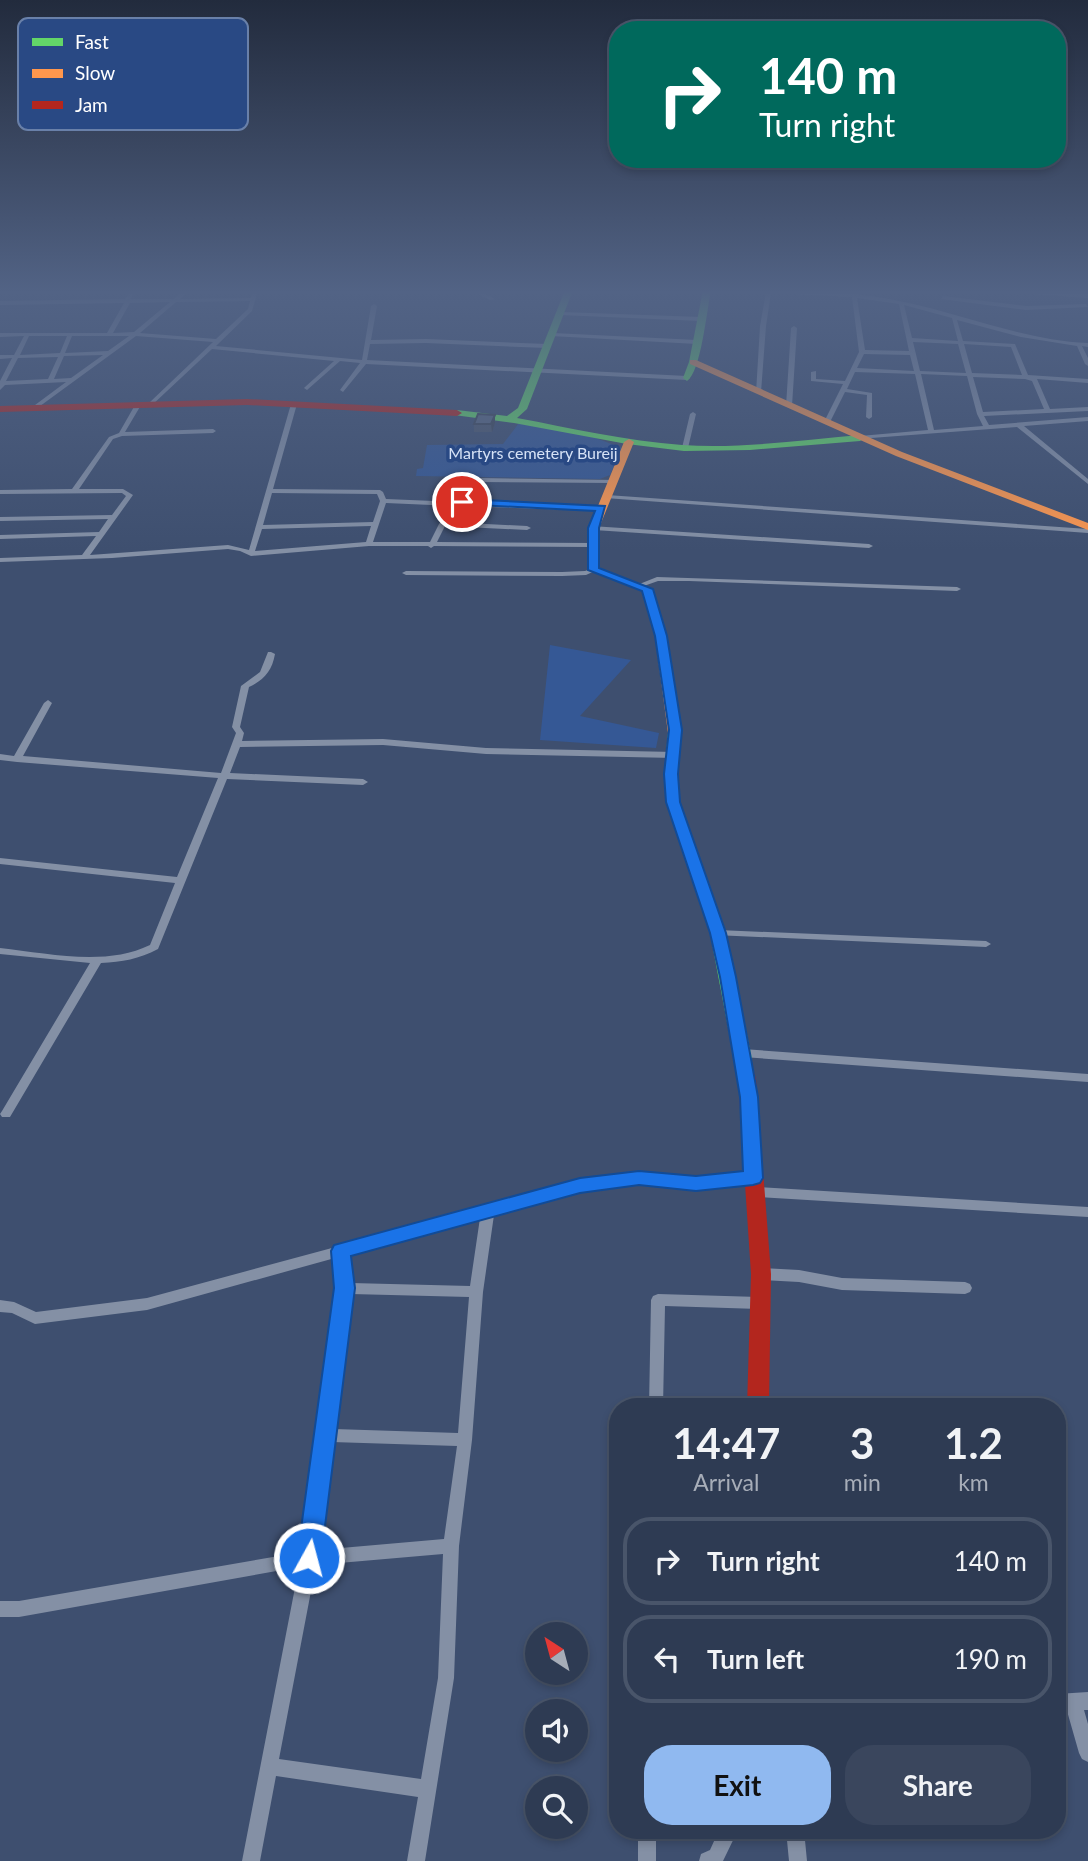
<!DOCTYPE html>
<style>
body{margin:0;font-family:Lato,sans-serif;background:#3a465d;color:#f1f3f6;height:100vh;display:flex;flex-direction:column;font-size:26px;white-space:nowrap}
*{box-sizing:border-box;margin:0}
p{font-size:23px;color:#a7adb8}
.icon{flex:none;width:38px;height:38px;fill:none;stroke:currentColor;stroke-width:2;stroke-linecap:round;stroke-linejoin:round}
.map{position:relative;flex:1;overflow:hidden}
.panel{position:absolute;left:609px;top:1398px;width:457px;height:441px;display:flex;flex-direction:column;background:#2e3b53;border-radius:28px;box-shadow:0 4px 10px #0003,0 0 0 2px #49556a}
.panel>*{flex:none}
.hud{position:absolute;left:609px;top:21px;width:457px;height:147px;border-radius:28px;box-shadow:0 4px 10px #0003,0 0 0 2px #49556a;background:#00695c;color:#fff;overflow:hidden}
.needle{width:46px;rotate:324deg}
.tools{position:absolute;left:525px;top:1622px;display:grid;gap:14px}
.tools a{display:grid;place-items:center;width:63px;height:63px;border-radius:50%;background:#2e3b53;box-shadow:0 4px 10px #0003,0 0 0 2px #49556a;font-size:35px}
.pin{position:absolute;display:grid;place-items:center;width:60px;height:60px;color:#fff;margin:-30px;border:4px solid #fff;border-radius:50%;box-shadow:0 2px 7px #0007}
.me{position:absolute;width:77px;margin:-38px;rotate:7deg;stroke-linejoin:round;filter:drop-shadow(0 0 5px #0008)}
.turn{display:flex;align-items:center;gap:24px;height:147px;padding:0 35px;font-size:32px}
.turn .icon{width:91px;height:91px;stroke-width:2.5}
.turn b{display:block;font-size:49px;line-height:60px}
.eta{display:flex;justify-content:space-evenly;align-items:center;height:119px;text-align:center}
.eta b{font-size:42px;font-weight:700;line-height:49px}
.primary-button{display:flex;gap:14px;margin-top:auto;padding:14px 35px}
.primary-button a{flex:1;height:80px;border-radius:28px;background:#90b9f0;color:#111;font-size:28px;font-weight:700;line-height:80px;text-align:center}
.primary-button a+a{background:#3a465d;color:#f1f3f6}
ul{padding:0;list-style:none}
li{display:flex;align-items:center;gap:21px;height:88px;margin:0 14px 10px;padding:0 21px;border:4px solid #49556a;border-radius:28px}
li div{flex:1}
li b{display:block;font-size:26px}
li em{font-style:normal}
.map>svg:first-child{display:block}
.green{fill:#355895}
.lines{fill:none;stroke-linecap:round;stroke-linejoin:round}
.street{fill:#8490a5;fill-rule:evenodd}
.fast{fill:#63d668;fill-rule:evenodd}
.slow{fill:#ff974d;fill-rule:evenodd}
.jam{fill:#b3261e;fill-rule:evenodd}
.wall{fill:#4b576d}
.shaded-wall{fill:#3d4759}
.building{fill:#57657f;stroke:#3d4759;stroke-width:2}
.route{fill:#1a73e8;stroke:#114b97;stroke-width:2}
.labels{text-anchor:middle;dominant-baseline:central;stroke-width:7;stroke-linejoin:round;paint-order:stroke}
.far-park-label{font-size:16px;fill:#d6e2f6;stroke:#294984}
.key{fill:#294984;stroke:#6980a9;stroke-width:2}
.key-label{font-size:19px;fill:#fff}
</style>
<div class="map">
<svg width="1088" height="1861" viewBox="0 0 1088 1861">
<rect width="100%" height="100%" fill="#3e4f6f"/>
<path class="green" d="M519 423 593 437 622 448 610 475 600 479 416 476 417 469 423 468 427 445 503 444Z
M550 645 631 660 580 716 659 733 656 748 540 740Z"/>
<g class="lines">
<path class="street" d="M132 290H137L130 299H174L184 290H189L180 299 251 298 253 292 219 290H258L252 311 216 346 362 360 371 306 374 304 377 306 371 340 426 339 547 344 550 346 547 348 426 343 370 344 367 360 687 376 690 378 687 380 366 364 343 392 340 390 360 363 340 361 307 390 304 388 305 387 334 361 212 349 151 406 149 405V403L213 342 136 336 36 409 31 408 66 382 5 385 0 390V381L12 358 0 359V355H14L24 336 0 337V333H107L124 303 0 305V301L125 299ZM250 301 248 309 216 339 140 333 176 302ZM170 302 134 332 113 333 130 303ZM29 336H67L60 353 20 355ZM72 336H129L108 351 65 353ZM103 355 71 378 54 379 64 356ZM58 357 48 379 6 381 18 358Z
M470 290H477L495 299 490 300Z
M750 290C802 290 854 291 904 302 966 315 1024 340 1088 343V347L1082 346 1088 358V366L1085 364 1077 346 1021 337 957 320 963 341 1015 344 1028 375 1088 379V383L1037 379 1050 409 1088 407V411L984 416 989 425 1088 417V421L1024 426 1088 479V484L1017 427 858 439V437L860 436 928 430 915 374 855 372 847 389 872 393V417L869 419 866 417 867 395 845 392 830 422 825 423 824 422 843 384 811 381V372L816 371V379L845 381 859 352 852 297 771 293 766 326 761 392 756 393 760 326 766 292ZM857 298 899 304 909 351 865 350ZM904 305 952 318 958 341 912 338ZM913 342 958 344 966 373 920 371ZM964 344 1011 347 1022 375 972 373ZM864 354 910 355 914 371 857 368ZM921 374 967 376 977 414 983 426 934 430ZM973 377 1025 379 1032 381 1044 409 983 412Z
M979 290H1014L1088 294V298Z
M943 296 1026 306 1086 304 1088 307 1026 310 941 299Z
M562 312 701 317 704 319 701 321 560 315Z
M794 326 797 328 792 406 789 408 786 406 791 328Z
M553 333 697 340 700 342 697 344 551 336 550 335Z
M294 402 297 404 273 489 380 490 383 492 386 499 458 502 477 479 479 478 616 480 617 481 614 483 481 482 465 502 601 507 604 509 601 511 461 506 448 522 527 526 531 528 527 530 445 526 437 542 592 543 596 545 592 547 434 546 431 548 428 546H369L251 556 240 551 228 549 112 558 0 562V558L82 555 96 536 0 539V535L99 532 108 519 0 521V517L112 515 126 496 122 493 0 494V490L72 489 109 437 119 433 135 405 138 403 141 405 125 432 213 429 216 431 213 433 122 436 113 439 79 489H123L133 495 90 555 228 545 249 550 291 404ZM272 493 377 494 380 501 373 522 263 525ZM386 503 454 506 439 524 430 542H373ZM371 526 366 542 255 551 262 529Z
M693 412 696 414 688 448 685 450 682 448 690 414Z
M607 495 1088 529V533L605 498V496Z
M591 526 869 544 873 546 869 548 594 530H591Z
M593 568 597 570 586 575 562 576 406 575 402 573 406 571 562 572 585 571Z
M657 577 957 587 961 589 957 591 689 581H658L641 587 637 585Z
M268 652H271L275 654C272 671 264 680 249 687L240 727 244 733 242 741 383 739 486 748 675 752 680 755 675 758 486 754 383 745 240 747 230 773 363 779 368 782 363 785 227 779 158 949C139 959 122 962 101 963L10 1117H2L0 1114 2 1111 90 963 0 954V948C47 953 105 967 150 945L175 883 0 864V858L177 877 218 778 17 762 0 760V754L14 756 44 703 48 700 52 703 23 756 221 773 236 733 232 727 241 686 260 672Z
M718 930 986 941 991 944 986 947 714 935 713 933 714 931Z
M743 1049 1088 1074V1082L743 1057 739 1056 737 1053 739 1050Z
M640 1173 696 1178 753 1173 757 1175 759 1178 757 1181 753 1183 696 1188 640 1183 580 1191 494 1215 483 1292 472 1440 459 1546 454 1678 425 1861H407L418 1797 276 1776 260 1861H242L299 1567 19 1617H0V1601H19L302 1552 318 1437 317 1435 319 1431 338 1288 335 1258 147 1310 35 1324 12 1313 0 1312V1300L14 1302 36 1312 147 1298 580 1181ZM480 1218 470 1286 351 1283 348 1255ZM351 1294 469 1297 458 1433 334 1429ZM332 1442 457 1446 444 1539 318 1550ZM443 1554 438 1678 421 1779 279 1759 316 1565Z
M756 1187 1088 1207V1217L756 1197 752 1196 750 1192 752 1188Z
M761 1268 799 1270 842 1278 965 1282 970 1284 972 1288 970 1292 965 1294 842 1290 799 1282 761 1280 756 1278 754 1274 756 1270Z
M658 1294 759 1297 764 1299 766 1303 764 1307 759 1309 665 1306 663 1407H649L651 1300 653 1296Z
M1088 1692V1710H1084L1088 1724V1762L1082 1759 1079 1753 1067 1711 1057 1712V1694Z
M638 1830H656V1861H638Z
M719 1830H738L723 1861H699L701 1854 710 1850Z
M786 1830H804L807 1861H789Z"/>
<path class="fast" d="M565 290H573L527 409 517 418C571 428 626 441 682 445 741 449 801 440 860 435L865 438 860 441 750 450 684 451 627 444 514 423 454 415 452 413 457 410 507 416 518 408Z
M703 290H711C707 309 701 372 687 381L683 378 689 362Z
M675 729 682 733 678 774 680 802 726 933 752 1059 749 1063H737L734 1059 710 933 666 802 664 774 668 733Z"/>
<path class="slow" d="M690 360H696L902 452 1088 523V530L896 456 690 364Z
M629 439 634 442 599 528V568L653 589 667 636 682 733 675 737 668 733 655 636 642 591 587 570 589 528 624 442Z"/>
<path class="jam" d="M247 399 457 410 462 413 457 416 247 405 0 412V406Z
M743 1053 749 1055 756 1079 771 1274 769 1407H747L751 1274 738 1079 734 1059 737 1055Z"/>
</g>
<path class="wall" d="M495 415V423L492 432H474V424Z"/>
<path class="shaded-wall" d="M495 415V423L492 432 491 424Z"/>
<path class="building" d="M478 414 495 415 491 424H474Z"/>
<linearGradient id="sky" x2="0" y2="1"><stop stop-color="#222b3d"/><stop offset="0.53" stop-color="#526385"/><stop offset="1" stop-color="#526385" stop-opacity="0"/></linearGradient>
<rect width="1088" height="551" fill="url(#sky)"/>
<path class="route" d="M462 499 605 506 599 528V568L653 589 667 636 682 730 678 774 680 802 726 933 736 977 758 1097 763 1178 760 1183 753 1185 696 1191 639 1185 580 1193 351 1256 355 1288 321 1558 318 1567 309 1570 301 1567 297 1558 334 1288 331 1251 334 1245 580 1178 639 1171 696 1176 743 1171 740 1097 720 977 710 933 666 802 664 774 669 730 655 636 642 591 588 570V528L595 511 458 504 457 502Z"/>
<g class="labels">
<g class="far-park-label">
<text x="533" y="452">Martyrs cemetery Bureij</text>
</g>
</g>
<rect x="18" y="18" width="230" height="112" rx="10" class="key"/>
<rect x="32" y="38" width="31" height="8" fill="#63d668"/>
<rect x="32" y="69" width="31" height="9" fill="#ff974d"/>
<rect x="32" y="101" width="31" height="8" fill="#b3261e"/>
<g class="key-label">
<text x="75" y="49">Fast</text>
<text x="75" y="80">Slow</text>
<text x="75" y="112">Jam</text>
</g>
</svg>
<div class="tools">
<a><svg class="needle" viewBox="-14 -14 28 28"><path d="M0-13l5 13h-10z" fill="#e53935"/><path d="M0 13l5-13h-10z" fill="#a7adb8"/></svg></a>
<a><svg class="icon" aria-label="sound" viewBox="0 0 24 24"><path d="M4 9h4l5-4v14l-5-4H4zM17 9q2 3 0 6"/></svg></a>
<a><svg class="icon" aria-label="search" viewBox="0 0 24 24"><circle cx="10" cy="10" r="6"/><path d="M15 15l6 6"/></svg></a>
</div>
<div class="pin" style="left:462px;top:502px;background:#d93025"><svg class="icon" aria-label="arrive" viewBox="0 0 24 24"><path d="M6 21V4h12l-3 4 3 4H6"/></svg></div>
<svg class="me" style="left:309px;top:1558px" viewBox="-20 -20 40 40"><circle r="17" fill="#1a73e8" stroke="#fff" stroke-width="3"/><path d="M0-11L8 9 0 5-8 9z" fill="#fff"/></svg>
<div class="hud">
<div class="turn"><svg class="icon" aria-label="right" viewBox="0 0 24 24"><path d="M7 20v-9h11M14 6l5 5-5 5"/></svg><div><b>140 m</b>Turn right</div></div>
</div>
<section class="panel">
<div class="eta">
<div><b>14:47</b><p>Arrival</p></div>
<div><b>3</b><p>min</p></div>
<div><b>1.2</b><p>km</p></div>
</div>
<ul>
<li><svg class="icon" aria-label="right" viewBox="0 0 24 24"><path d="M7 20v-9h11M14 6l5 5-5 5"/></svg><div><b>Turn right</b></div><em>140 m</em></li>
<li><svg class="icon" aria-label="left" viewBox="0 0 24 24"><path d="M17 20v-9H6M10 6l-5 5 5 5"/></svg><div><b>Turn left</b></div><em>190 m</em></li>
</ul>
<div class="primary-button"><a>Exit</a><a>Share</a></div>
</section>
</div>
